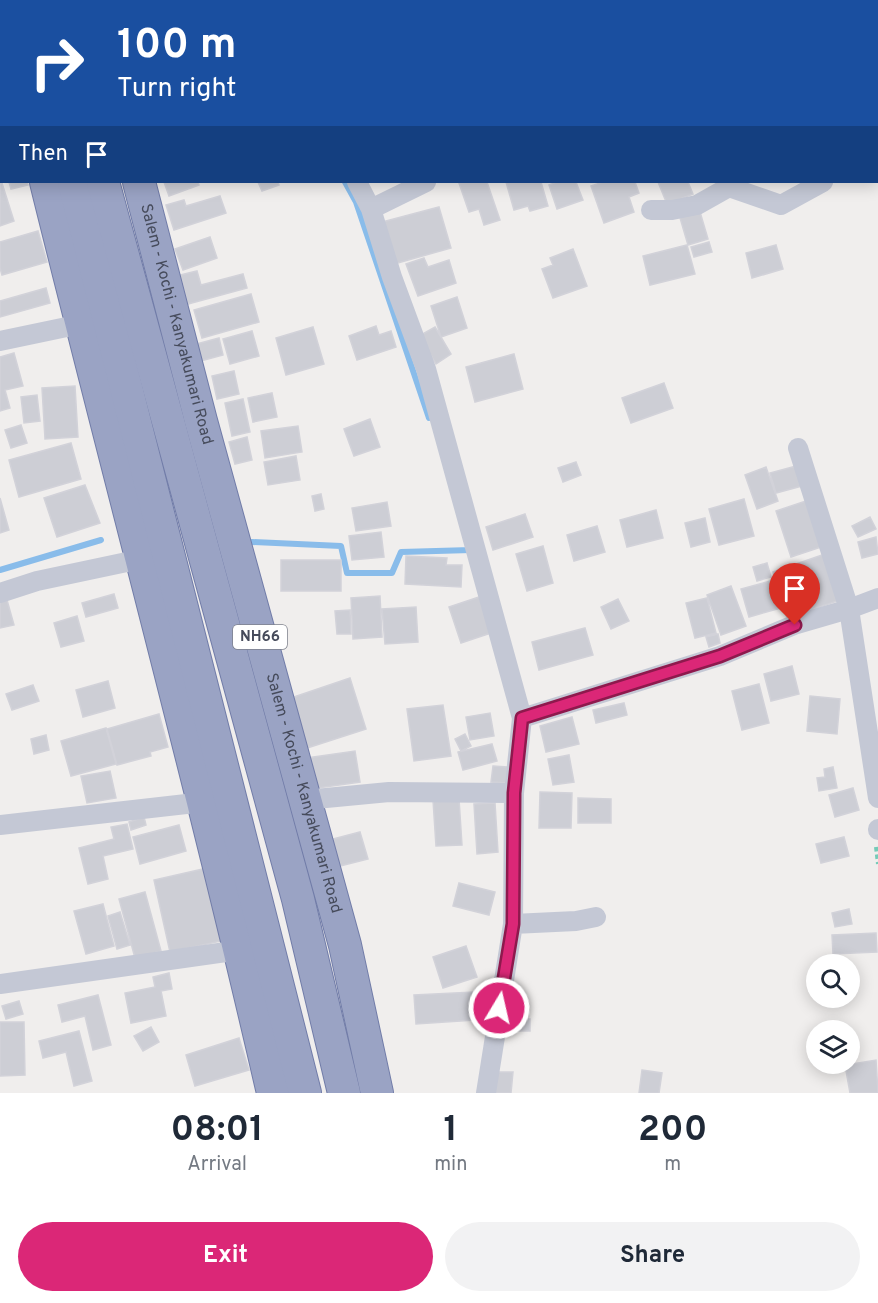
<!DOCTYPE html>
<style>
body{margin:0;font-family:Overpass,sans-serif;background:#f2f2f3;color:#1f2937;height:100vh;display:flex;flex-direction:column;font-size:22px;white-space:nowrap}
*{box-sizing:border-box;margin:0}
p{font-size:20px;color:#747a83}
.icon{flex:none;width:33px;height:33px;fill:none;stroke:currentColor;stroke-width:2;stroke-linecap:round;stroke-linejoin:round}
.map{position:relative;height:1093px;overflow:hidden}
.drawer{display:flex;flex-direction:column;background:#fff;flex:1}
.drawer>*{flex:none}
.top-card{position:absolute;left:0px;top:0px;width:879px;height:183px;box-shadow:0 3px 15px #0003;background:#1a4fa0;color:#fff;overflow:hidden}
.fabs{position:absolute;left:806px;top:954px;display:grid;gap:12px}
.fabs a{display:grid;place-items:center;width:54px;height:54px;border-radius:50%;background:#fff;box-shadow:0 3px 15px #0003;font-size:30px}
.pin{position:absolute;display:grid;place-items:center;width:51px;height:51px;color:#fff;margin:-62px -26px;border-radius:50% 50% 50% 0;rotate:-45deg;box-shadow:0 0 6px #0007}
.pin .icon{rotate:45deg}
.me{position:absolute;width:66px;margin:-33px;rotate:9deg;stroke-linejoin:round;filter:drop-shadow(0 0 4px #0008)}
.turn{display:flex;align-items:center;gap:21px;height:126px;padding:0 18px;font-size:27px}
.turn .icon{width:78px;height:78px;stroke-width:2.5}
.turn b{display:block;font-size:42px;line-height:51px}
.then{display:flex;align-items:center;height:57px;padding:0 18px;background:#0003;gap:12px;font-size:22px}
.eta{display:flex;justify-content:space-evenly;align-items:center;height:102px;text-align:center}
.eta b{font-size:36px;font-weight:700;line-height:42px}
.cta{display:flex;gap:12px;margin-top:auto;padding:12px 18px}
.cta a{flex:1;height:69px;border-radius:36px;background:#db2777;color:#fff;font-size:24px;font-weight:700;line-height:69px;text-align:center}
.cta a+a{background:#f2f2f3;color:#1f2937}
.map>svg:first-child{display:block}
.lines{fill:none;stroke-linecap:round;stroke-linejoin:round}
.stream{stroke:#89bcea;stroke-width:6}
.building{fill:#cdced5;stroke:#d2d2d9;stroke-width:1.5}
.trunk-casing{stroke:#717ca8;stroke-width:34}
.path{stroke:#75cbb8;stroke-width:4;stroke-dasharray:4.5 3;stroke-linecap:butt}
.minor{stroke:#c4c8d5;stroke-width:20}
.trunk{stroke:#9aa3c4;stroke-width:32}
.route-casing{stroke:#8e194d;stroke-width:15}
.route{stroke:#db2777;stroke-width:10}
.labels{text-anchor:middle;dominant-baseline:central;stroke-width:6;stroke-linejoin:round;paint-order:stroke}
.shield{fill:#fff;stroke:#7e818c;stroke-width:1.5}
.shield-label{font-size:15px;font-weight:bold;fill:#464b5b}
.street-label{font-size:16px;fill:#464b5b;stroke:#fff}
</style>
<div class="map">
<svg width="878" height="1093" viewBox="0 0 878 1093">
<rect width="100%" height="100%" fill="#f0eeed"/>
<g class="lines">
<path class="stream" d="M345 182 356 202 429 418
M252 542 341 546 347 573H392L401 552 471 550 470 548
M0 570 101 540"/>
</g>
<path class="building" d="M1 180 14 221 0 226V181Z
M9 182H27L28 185 11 189Z
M164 182H198L199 185 169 196Z
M258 182H278L279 185 262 191Z
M465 182H487L500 220 484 225 479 209 469 212 459 183Z
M506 182H541L548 206 530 211 528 206 514 210Z
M557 182H576L583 200 557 209 549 185Z
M603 182H635L639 193 629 197 634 212 604 223 591 186Z
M658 182H688L693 194 667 204Z
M220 196 226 213 174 230 166 205 184 200 186 206Z
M698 205 708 239 688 245 678 211Z
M439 207 451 248 394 264 382 222Z
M38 231 47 262 2 275 0 268V242Z
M210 237 217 258 183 270 175 249Z
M709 242 712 252 694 257 691 247Z
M687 245 695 274 650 285 643 256Z
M776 245 783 269 752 278 746 253Z
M573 249 587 286 553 298 542 269 553 265 550 258Z
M424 258 428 267 449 260 456 283 418 296 406 264Z
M197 271 201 285 243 274 247 288 188 304 180 275Z
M46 288 50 303 0 317V301Z
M251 294 259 322 202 338 194 310Z
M457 297 467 328 441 337 431 306Z
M376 326 379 335 391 331 396 347 357 360 349 336Z
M313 327 324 364 286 375 276 338Z
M435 327 451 354 436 364 419 336Z
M252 331 259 356 230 364 223 339Z
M219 338 223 355 193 363 189 346Z
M14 353 23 386 5 390 10 408 0 411V357Z
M514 354 523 389 475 402 466 367Z
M234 371 239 394 217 399 212 376Z
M664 383 673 408 631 423 622 398Z
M75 386 78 437 45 439 42 388Z
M272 393 277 417 253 422 248 398Z
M37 395 40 421 24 423 21 397Z
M243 399 250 432 232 436 225 403Z
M370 419 380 447 354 456 344 429Z
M21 425 27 443 11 448 5 430Z
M298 426 302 452 265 458 261 431Z
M247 437 252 460 235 464 229 442Z
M71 443 81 479 19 497 9 460Z
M296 456 300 480 268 485 264 462Z
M576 462 581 475 563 482 558 468Z
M800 465 806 485 776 493 770 473Z
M766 467 778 501 757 509 745 475Z
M85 485 100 523 57 537 44 498Z
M321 494 324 509 315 511 312 496Z
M0 498 9 530 0 533Z
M744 499 754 536 719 545 709 509Z
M809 500 824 546 791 557 776 511Z
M387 502 391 526 356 531 352 508Z
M656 510 663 538 627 547 620 520Z
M525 514 533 537 493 550 486 527Z
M870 517 876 529 858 537 852 526Z
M705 518 710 542 691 547 685 523Z
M597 526 605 552 574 561 567 535Z
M381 532 384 557 352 560 349 536Z
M876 537 878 554 862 558 858 542Z
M543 546 553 583 527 591 516 554Z
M825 554 840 600 787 618 773 572Z
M406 556 447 558 446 565H462L461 587 405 584Z
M281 560H341V591H281Z
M767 563 771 577 757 581 753 567Z
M774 580 781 608 749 617 741 589Z
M731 586 746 626 721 635 707 595Z
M114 594 118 608 86 617 82 603Z
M380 596 382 637 353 639 351 598Z
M482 596 494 632 461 643 449 607Z
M707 598 716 633 695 638 686 603Z
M618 599 629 621 611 629 601 607Z
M7 600 14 625 0 628V602Z
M416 607 418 642 385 644 382 609Z
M350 610 351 634H337L335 611Z
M77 616 84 641 61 647 54 623Z
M585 628 593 655 539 670 532 642Z
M718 634 720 643 709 647 706 637Z
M792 666 799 694 771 701 764 674Z
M350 678 366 729 301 750 285 700Z
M108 681 115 708 83 717 76 690Z
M759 684 769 723 742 730 732 691Z
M33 685 39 701 12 710 6 694Z
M810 696 840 699 837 734 807 731Z
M624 703 627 715 596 723 593 710Z
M443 705 451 756 414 761 407 709Z
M490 713 494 736 470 740 466 717Z
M159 714 168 747 150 752 151 756 117 765 107 729Z
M572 717 579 744 546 752 540 726Z
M106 728 116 764 71 776 61 741Z
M465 734 471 746 461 751 455 739Z
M46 735 49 750 34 754 31 739Z
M492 744 497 761 463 770 458 752Z
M355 751 360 782 311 789 307 758Z
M569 755 574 782 553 785 548 759Z
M493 766 507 767 506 783 491 782Z
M833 767 837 788 819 791 817 778 825 777 824 769Z
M110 771 116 798 87 803 81 776Z
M853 788 859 810 835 817 829 795Z
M540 792 572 793 571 828H539Z
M578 798 611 799V823H578Z
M459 799 462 845 436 846 433 800Z
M495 803 498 852 477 854 474 804Z
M144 817 146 825 131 830 129 822Z
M127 824 133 849 103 856 108 879 88 884 79 848 114 839 111 827Z
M179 825 186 851 140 864 133 837Z
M360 832 368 859 336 867 329 840Z
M844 837 849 856 821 863 816 844Z
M203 869 221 941 170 952 154 880Z
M459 883 495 892 489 915 453 906Z
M145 892 161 951 135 958 119 899Z
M103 904 114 946 86 954 74 911Z
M849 909 852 924 835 927 832 913Z
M120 912 130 945 117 949 108 916Z
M876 933 877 952 833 954 832 935Z
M466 946 477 977 443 988 433 957Z
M169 973 172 989 161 991 166 1016 131 1023 125 993 155 987 153 977Z
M474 992 475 1020 416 1024 414 995Z
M98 995 111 1045 93 1050 85 1016 62 1022 58 1005Z
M19 1001 23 1014 6 1019 2 1006Z
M506 1019H530V1031H507Z
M0 1022H24L25 1075 0 1076Z
M151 1027 159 1042 143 1051 134 1036Z
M79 1031 92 1081 74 1086 66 1052 43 1058 39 1041Z
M239 1038 249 1070 195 1086 186 1055Z
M876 1060 878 1093H850L845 1065Z
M642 1070 662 1073 659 1093H639Z
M495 1072H513L511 1093H492Z"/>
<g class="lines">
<defs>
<g id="trunk">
<path d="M1 0 2 2"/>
<path d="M27 0V2"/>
<path d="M54 0V2"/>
<path d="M86 0V2"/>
<path d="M46 182C121 485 203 788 273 1093"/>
<path d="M74 182 305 1093"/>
<path d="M103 182 298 899 344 1093"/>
<path id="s1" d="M139 182 201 421 345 945 377 1093"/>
</g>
</defs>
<use href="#trunk" class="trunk-casing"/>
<path class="path" d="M876 847 878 864"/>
<path class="minor" d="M254 0 255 2
M840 0 841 2
M225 2 230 0
M758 2 761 0
M878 57V58
M0 72H2
M878 151V150
M357 182 371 209 392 277 426 369 522 718 514 793 513 924 486 1093
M729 187 781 205 823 182
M371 209 426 182
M651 210H672L697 205 729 187 727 182
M0 341 81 324
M798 448 849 609 878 798
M0 593 37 581 141 559
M522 718 720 656 794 625 849 609 878 598
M305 800 389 792 514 793
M0 825 204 802
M878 830V829
M513 924 576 921 596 917
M0 984 240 950"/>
<use href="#trunk" class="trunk"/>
</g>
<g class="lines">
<defs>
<path id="route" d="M499 1008 513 924 514 793 522 718 720 656 795 625"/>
</defs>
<use href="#route" class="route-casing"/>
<use href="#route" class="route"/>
</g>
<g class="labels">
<rect class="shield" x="233" y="625" width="54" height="24" rx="4.5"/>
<g class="shield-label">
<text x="260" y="637">NH66</text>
</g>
<g class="street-label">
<text stroke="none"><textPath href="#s1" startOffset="147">Salem - Kochi - Kanyakumari Road</textPath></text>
<text stroke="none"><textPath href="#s1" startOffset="633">Salem - Kochi - Kanyakumari Road</textPath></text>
</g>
</g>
</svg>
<div class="fabs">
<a><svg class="icon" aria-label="search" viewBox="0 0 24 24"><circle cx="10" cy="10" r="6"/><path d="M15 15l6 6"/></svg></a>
<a><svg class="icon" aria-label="layers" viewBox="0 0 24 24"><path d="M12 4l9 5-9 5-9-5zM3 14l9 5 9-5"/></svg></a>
</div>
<div class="pin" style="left:795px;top:625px;background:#d93025"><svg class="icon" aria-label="arrive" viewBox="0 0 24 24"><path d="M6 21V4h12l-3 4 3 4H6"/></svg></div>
<svg class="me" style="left:499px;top:1008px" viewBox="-20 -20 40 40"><circle r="17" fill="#db2777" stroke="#fff" stroke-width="3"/><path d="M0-11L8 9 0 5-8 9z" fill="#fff"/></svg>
<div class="top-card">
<div class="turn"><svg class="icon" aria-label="right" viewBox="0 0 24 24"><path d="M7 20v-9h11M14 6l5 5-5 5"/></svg><div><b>100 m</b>Turn right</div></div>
<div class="then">Then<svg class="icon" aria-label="arrive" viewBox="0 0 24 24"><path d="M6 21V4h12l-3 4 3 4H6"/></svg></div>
</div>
</div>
<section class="drawer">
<div class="eta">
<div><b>08:01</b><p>Arrival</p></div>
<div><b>1</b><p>min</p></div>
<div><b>200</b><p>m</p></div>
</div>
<div class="cta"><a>Exit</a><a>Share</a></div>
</section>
